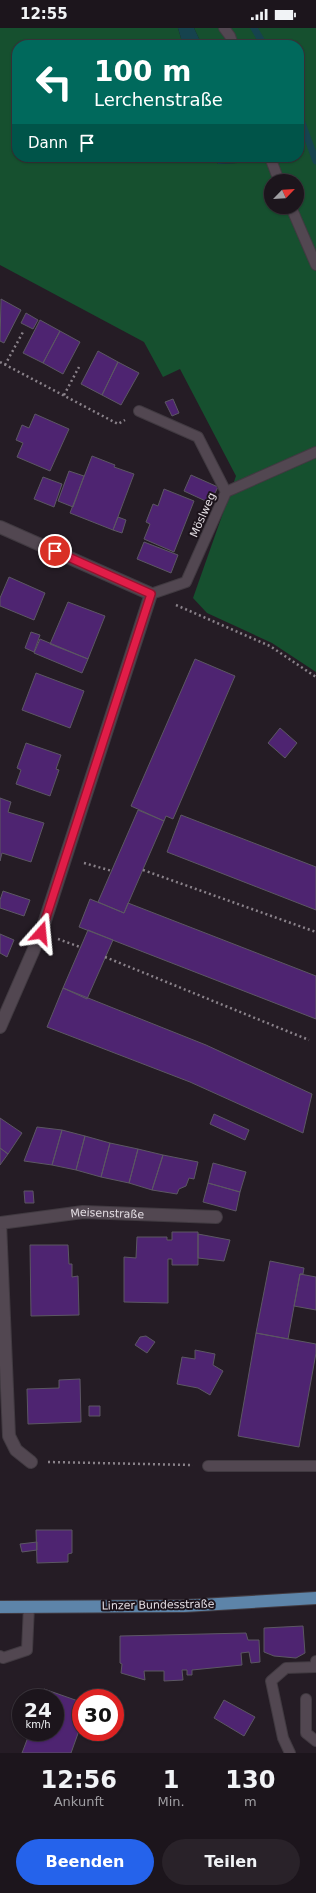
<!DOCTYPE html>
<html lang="de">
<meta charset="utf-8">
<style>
body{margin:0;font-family:"DejaVu Sans",sans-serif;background:#292229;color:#f1f3f6;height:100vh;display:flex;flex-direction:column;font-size:15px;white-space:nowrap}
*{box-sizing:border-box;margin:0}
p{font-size:13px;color:#a09fa3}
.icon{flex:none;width:22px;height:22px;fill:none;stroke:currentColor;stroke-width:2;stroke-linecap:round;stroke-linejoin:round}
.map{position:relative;height:1725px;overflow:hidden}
.drawer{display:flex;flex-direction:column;background:#1c151c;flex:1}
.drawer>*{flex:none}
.banner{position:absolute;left:12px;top:12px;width:292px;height:122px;border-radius:16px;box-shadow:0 1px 3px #0004,0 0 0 1px #3a343b;background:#00695c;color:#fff;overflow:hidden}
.needle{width:26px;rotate:65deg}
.buttons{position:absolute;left:264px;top:146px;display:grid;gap:8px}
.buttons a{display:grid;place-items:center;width:40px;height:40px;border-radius:50%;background:#1c151c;box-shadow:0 1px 3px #0004,0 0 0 1px #3a343b;font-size:20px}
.speed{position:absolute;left:12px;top:1661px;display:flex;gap:8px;font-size:20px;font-weight:700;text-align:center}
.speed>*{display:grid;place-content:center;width:52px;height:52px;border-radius:50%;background:#1c151c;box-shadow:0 1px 3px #0004,0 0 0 1px #3a343b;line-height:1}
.speed small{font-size:10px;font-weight:400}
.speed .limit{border:6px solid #d22;background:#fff;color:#111}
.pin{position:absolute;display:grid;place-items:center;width:34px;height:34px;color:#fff;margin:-17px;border:2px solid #fff;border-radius:50%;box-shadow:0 1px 4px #0007}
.me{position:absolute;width:44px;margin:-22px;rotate:18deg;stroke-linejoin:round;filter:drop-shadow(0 0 3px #0008)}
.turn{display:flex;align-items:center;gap:14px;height:84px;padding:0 16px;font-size:18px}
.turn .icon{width:52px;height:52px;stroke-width:2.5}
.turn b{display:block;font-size:28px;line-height:34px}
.then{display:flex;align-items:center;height:38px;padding:0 16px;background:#0003;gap:8px;font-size:15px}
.eta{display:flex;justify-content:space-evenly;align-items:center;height:68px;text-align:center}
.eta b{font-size:24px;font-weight:700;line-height:28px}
.cta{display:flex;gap:8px;margin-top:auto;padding:8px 16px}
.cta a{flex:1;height:46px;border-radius:24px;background:#2563eb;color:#fff;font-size:16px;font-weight:700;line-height:46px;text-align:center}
.cta a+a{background:#292229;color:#f1f3f6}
.status{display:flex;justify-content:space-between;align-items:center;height:28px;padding:0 20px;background:#1c151c;direction:ltr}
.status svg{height:11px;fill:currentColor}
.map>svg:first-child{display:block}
.green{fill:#16502f;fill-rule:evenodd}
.water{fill:#16434e}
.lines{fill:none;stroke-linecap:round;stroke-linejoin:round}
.stream{stroke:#16434e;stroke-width:7}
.building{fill:#4e2471;stroke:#5c5763}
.lane-casing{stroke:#413a41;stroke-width:12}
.street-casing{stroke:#413a41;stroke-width:14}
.primary-casing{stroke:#413a41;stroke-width:14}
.path{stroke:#8a828a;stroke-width:2.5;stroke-dasharray:2 3;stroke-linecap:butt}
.lane{stroke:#524751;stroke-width:10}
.street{stroke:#524751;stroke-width:12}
.primary{stroke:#5d84a9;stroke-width:12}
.route-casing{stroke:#92132f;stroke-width:10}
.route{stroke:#e11d48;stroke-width:7}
.labels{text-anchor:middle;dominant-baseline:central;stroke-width:4;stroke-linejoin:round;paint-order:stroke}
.street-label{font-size:11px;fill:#e3dde3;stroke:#1c131b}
</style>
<div class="status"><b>12:55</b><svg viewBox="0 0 49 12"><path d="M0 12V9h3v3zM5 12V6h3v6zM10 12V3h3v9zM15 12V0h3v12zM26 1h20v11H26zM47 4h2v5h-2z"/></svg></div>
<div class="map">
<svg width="316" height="1725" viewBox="0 0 316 1725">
<rect width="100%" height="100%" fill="#251c25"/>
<path class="green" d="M0 0H178L183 17H17V129H216L218 136 237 135 240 129H299V17H202L194 0H316V644L272 615 207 585 193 570 236 448 180 341 163 349 144 314 0 237ZM271 153H297V179H271Z"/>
<path class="water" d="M178 0H194L202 17H183Z
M216 129H240L237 135 218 136Z"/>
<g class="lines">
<path class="stream" d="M254 0 264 17
M299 87 316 133"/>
</g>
<path class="building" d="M1 271 21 282 4 315 0 313Z
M26 285 38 292 33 301 21 295Z
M40 292 60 303 43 335 23 325Z
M60 303 80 314 63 346 43 335Z
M98 323 118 334 102 367 81 356Z
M118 334 139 345 121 377 102 367Z
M173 371 179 385 172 388 165 374Z
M35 386 69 401 50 443 17 429 23 415 16 412 22 397 29 400Z
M92 428 115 437 114 439 134 446 113 502 70 485Z
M69 443 84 448 73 479 58 473Z
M191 447 218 459 210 475 184 463Z
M43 449 62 456 54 479 34 471Z
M164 461 194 473 174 524 144 511 150 496 146 494 153 476 158 478Z
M118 489 126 492 122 505 113 502Z
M144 514 178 527 171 545 137 531Z
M9 549 45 565 34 592 0 578V570Z
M68 574 105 588 88 631 50 616Z
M31 604 40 607 34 624 25 620Z
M40 611 88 631 82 645 34 625Z
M195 631 235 648 173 791 166 788 164 793 131 778Z
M36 645 84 663 70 700 22 682Z
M280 700 297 715 285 730 268 715Z
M26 715 61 727 56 741 59 742 50 768 16 756 21 742 17 740Z
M0 770 11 774 8 784 44 795 31 834 2 825 0 833Z
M138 782 164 793 124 885 98 874Z
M181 787 316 839V882L167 824Z
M3 863 30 872 24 888 0 880V872Z
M90 871 124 885 128 875 316 948V991L79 899Z
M88 902 113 912 87 971 63 960Z
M0 906 14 912 7 929 0 925Z
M63 960 206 1017 312 1066 303 1105 190 1054 47 999Z
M214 1086 249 1102 245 1112 210 1096Z
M0 1090 22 1105 8 1126 0 1120Z
M37 1099 62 1102 52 1137 24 1133Z
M62 1102 85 1108 76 1142 52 1137Z
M85 1108 110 1115 101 1149 76 1142Z
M110 1115 138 1121 129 1155 101 1149Z
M0 1120 8 1126 0 1137Z
M138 1121 163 1127 152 1162 129 1155Z
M163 1127 198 1134 194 1151 189 1150 186 1158 179 1161 177 1166 152 1162Z
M213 1135 246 1144 240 1164 208 1155Z
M208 1155 240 1164 236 1183 203 1174Z
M24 1163H33L34 1175H25Z
M172 1204H198V1237H172V1231H168V1275L124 1274V1229L136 1230 137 1209H167V1212H172Z
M198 1206 230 1212 224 1233 198 1230Z
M30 1217H68L69 1236H72V1249L78 1248 79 1287 31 1288Z
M270 1233 304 1240 303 1246H300L288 1311 256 1305Z
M300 1246 316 1249V1282L294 1278Z
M256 1305 316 1316V1325L299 1419 238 1408Z
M146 1308 155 1314 147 1325 135 1317 140 1309Z
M195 1322 215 1326 213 1337 223 1343 210 1367 198 1360 177 1356 182 1329 195 1331Z
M80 1351 81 1394 28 1396 27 1361 59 1360V1352Z
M89 1378H100V1388H89Z
M36 1502H72V1525L68 1526V1534L37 1535Z
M37 1514V1522L22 1524 20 1516Z
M303 1598 305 1625 296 1630 274 1628 264 1624V1600Z
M246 1605 248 1612H259L260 1634 251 1635 249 1624 241 1625 242 1637 192 1642V1647H187V1642H182L183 1652 164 1653V1643H144L145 1652 121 1645 122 1636 120 1635V1608Z
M44 1661 81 1674V1697L71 1725H22L30 1704H55V1670H41Z
M224 1672 255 1689 244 1708 214 1690Z"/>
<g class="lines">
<defs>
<path id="lane" d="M224 0 230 8 233 17
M270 129 279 153
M291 179 316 237
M139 383 198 409 226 464
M151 566 186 554 226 464 316 424
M208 1438H316
M0 1628 3 1630 27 1622 29 1578
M306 1671V1705L316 1713
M290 1725 283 1710 271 1653 286 1640 316 1639V1633"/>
<g id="street">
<path d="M0 499 151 566 41 905 0 999"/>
<path d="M0 1195 9 1408 16 1422 31 1434"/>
<path id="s1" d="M0 1195 83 1184 216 1189"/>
</g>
<path id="primary" d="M0 1579 184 1578 316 1570"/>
</defs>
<use href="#lane" class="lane-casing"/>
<use href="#street" class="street-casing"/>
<use href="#primary" class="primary-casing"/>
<path class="path" d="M0 334 118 396 125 392
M5 337 23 304
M64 367 79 339
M176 577 270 618 316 649
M84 835 112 843
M143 842 316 904
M58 911 80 919
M105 929 309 1012
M48 1434 193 1437"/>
<use href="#lane" class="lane"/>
<use href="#street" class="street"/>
<use href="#primary" class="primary"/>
</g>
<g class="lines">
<defs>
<path id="route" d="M41 905 151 566 55 523"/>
</defs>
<use href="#route" class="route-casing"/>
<use href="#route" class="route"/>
</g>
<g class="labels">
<g class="street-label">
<text transform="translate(203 487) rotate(-66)">Möslweg</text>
<text stroke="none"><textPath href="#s1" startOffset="108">Meisenstraße</textPath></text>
<text transform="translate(158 1577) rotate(-1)">Linzer Bundesstraße</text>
</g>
</g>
</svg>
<div class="buttons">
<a><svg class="needle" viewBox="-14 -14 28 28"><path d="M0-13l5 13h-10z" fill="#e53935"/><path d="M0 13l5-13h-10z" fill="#a09fa3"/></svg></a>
</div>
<div class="speed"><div>24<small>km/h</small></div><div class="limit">30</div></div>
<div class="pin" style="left:55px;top:523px;background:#d93025"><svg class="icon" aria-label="arrive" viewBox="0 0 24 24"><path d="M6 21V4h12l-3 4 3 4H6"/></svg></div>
<svg class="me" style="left:41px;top:905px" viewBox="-20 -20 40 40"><path d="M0-17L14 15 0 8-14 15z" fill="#e11d48" stroke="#fff" stroke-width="4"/></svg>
<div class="banner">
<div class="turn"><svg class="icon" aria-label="left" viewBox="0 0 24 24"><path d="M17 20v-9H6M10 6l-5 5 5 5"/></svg><div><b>100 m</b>Lerchenstraße</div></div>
<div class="then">Dann<svg class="icon" aria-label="arrive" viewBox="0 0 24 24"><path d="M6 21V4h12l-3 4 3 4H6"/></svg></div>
</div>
</div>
<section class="drawer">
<div class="eta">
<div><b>12:56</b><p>Ankunft</p></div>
<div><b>1</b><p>Min.</p></div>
<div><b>130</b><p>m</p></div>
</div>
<div class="cta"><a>Beenden</a><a>Teilen</a></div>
</section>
